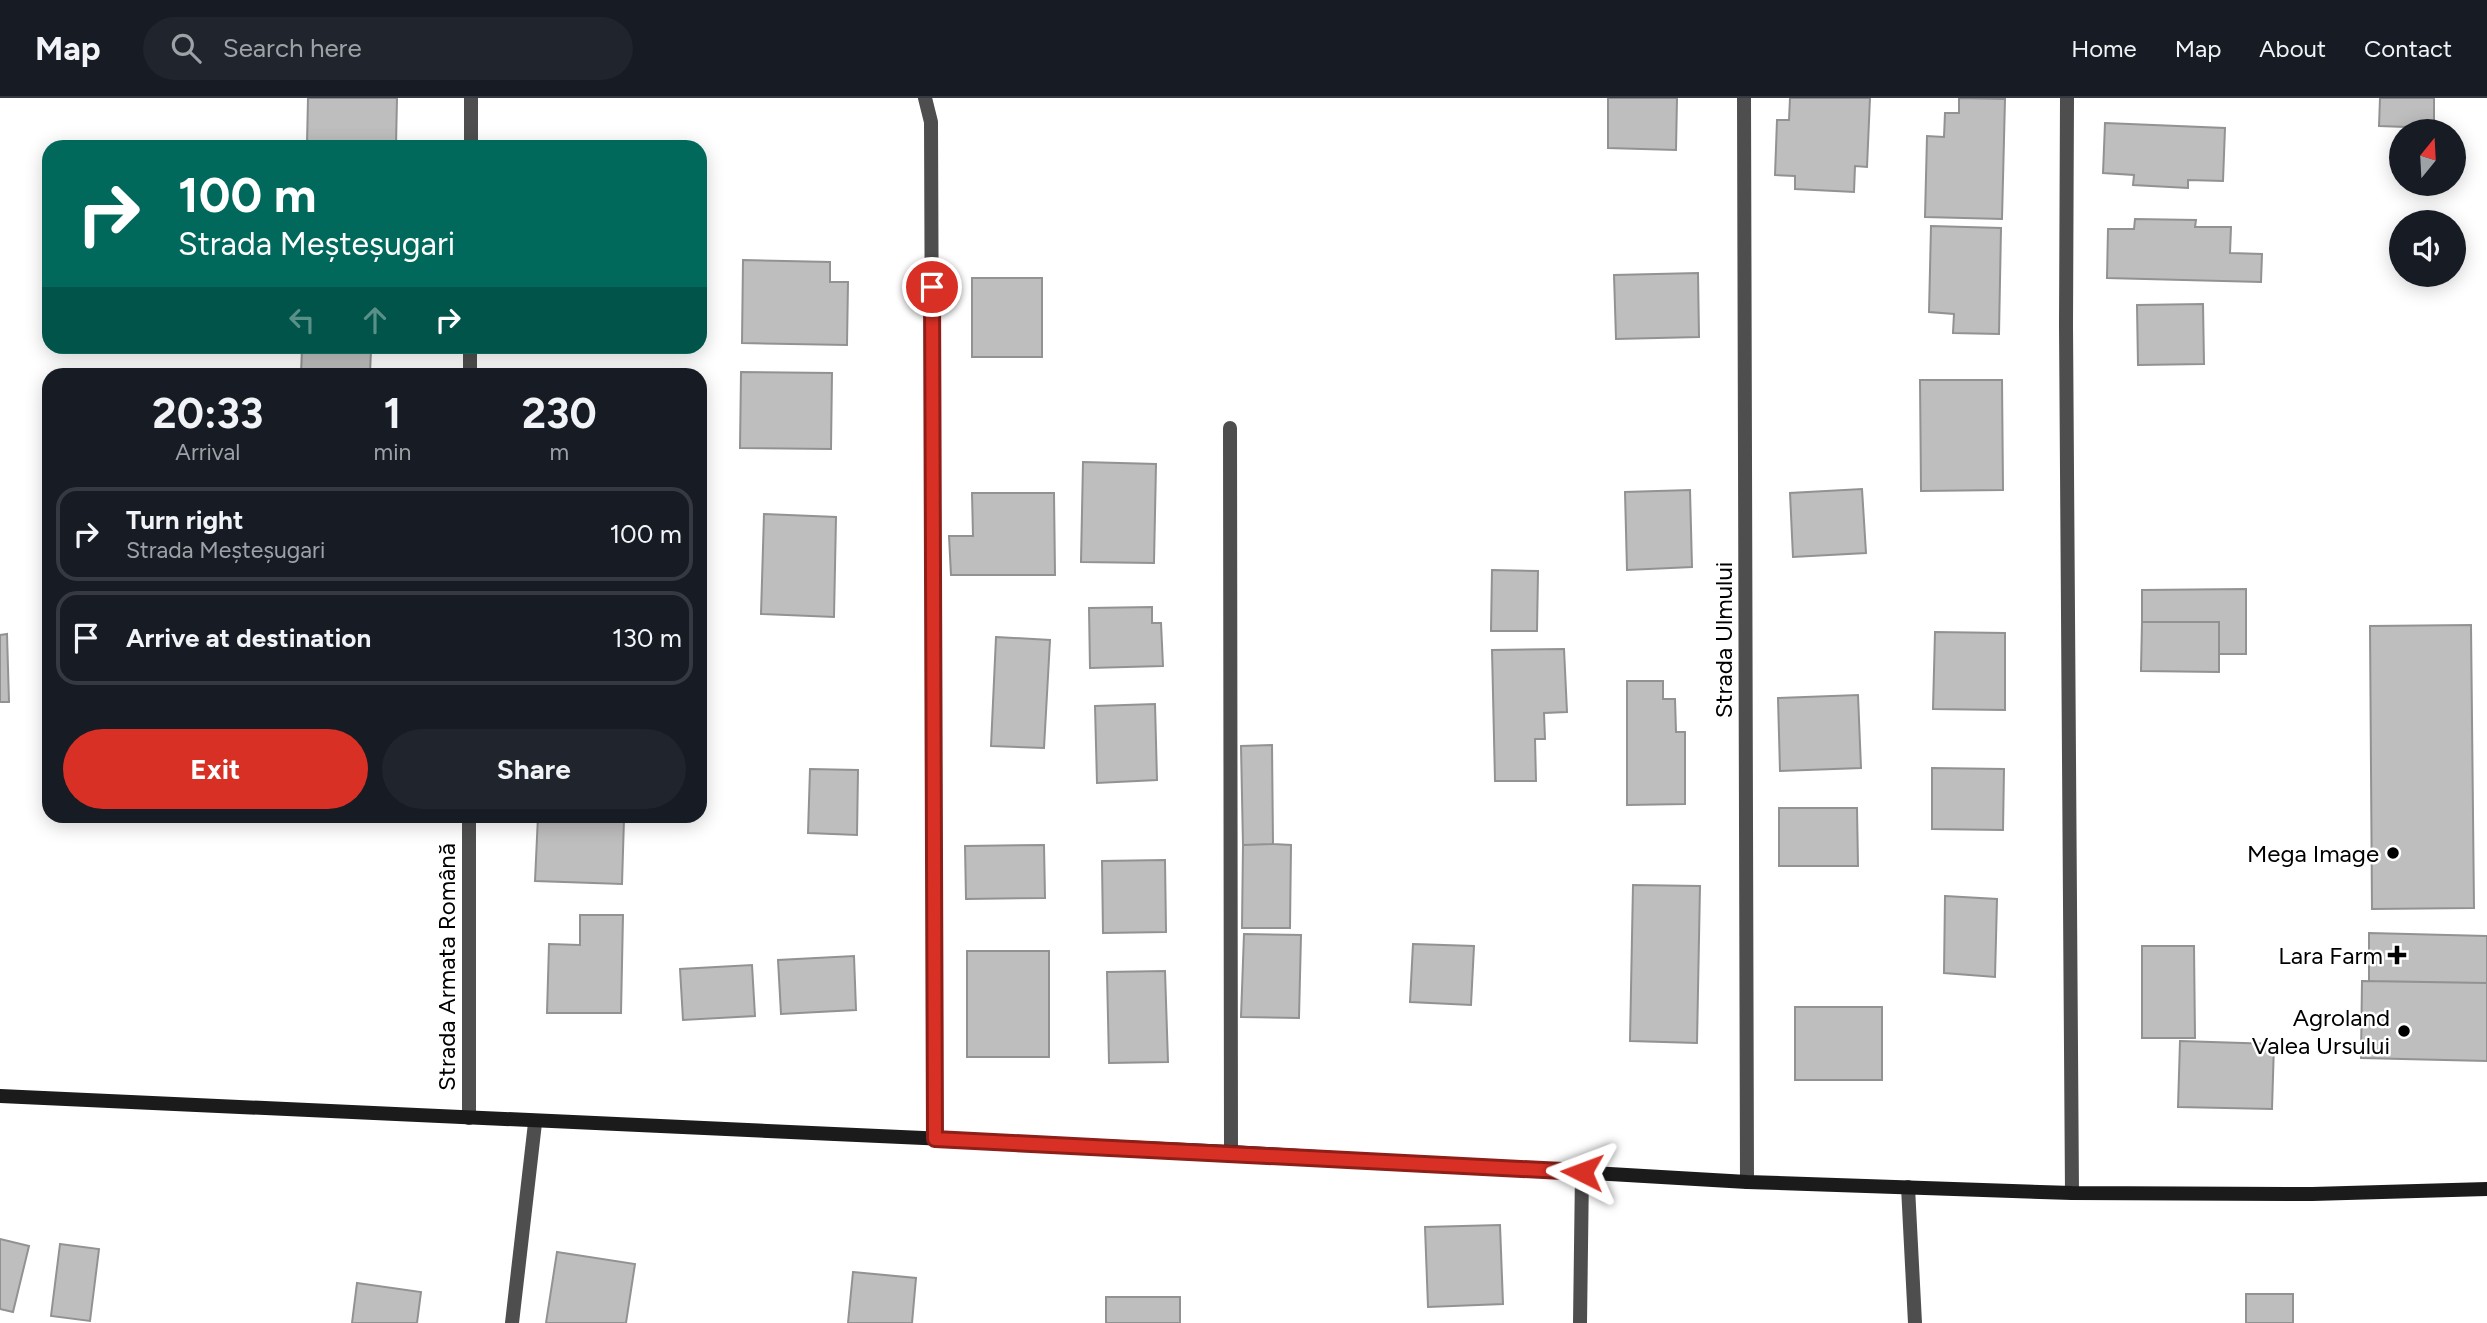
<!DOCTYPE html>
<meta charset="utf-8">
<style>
body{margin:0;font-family:Figtree,sans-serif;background:#20242c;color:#f1f3f6;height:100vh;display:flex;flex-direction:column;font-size:26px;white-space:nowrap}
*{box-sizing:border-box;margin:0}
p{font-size:23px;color:#9ea1a6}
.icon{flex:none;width:38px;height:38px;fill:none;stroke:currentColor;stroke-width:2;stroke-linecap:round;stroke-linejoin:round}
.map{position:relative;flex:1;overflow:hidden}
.side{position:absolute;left:42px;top:270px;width:665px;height:455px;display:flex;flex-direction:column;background:#171b24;border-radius:21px;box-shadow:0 4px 18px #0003}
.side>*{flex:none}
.banner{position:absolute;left:42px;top:42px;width:665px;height:214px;border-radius:21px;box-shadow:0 4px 18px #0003;background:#00695c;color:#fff;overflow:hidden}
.needle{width:46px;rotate:18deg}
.buttons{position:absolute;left:2389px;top:21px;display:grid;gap:14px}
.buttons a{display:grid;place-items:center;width:77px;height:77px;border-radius:50%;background:#171b24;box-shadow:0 4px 18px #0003;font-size:35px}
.pin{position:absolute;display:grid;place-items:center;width:60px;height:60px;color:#fff;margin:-30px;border:4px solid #fff;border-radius:50%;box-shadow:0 2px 7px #0007}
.me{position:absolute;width:77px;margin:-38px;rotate:273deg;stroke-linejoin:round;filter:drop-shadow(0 0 5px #0008)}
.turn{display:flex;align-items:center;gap:24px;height:147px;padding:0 21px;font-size:32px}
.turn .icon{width:91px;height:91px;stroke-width:2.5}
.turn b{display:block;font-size:49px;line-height:60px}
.lanes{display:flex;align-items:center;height:66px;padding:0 21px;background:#0003;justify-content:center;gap:35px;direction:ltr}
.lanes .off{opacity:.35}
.eta{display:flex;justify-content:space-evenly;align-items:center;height:119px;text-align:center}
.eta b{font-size:42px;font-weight:700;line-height:49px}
.cta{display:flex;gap:14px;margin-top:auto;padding:14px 21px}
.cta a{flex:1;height:80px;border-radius:42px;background:#d93025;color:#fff;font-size:28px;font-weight:700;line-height:80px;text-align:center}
.cta a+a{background:#20242c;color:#f1f3f6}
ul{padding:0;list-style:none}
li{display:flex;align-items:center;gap:21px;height:94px;margin:0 14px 10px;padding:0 7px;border:4px solid #363941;border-radius:21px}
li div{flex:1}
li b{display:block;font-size:26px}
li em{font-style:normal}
header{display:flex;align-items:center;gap:42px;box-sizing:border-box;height:98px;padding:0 35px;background:#171b24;border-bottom:2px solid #363941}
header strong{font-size:33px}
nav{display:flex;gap:38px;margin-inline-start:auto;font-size:24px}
.search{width:490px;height:63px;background:#20242c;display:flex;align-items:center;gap:18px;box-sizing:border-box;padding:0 24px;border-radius:38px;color:#9ea1a6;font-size:26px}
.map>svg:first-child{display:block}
.building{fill:#bebebe;stroke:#929292;stroke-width:2}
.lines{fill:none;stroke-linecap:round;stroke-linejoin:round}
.street{stroke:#4e4e4e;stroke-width:14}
.secondary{stroke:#1b1b1b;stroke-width:14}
.route-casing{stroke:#8d1f18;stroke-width:18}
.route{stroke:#d93025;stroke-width:12}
.poi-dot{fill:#000;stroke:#fff;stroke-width:2.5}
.labels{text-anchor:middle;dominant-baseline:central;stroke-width:5;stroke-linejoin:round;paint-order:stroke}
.street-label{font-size:24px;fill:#000;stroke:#fff}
.poi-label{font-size:24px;fill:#000;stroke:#fff;text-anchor:end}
</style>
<header>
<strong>Map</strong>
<div class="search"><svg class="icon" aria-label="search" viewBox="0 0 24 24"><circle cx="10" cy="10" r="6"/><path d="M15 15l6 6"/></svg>Search here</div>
<nav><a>Home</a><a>Map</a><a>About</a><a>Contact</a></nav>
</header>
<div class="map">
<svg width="2487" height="1225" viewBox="0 0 2487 1225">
<rect width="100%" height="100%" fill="#fff"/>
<path class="building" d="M308 0H397L396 48 307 47Z
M1608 0H1677L1676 52 1608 50Z
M1790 0H1870L1867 69 1855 68 1854 94 1795 91V78L1775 77 1777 22H1789Z
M1959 0 2005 1 2002 121 1925 119 1927 38 1944 39 1945 15H1959Z
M2380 0H2434V30L2379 28Z
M2105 25 2225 30 2223 83 2188 82V90L2133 87 2134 77 2103 75Z
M2135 121 2196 122 2195 129H2231L2230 155 2262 156 2261 184 2107 180 2108 131H2134Z
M1931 128 2001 130 1999 236 1953 235 1954 216 1929 214Z
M743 162 830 164V184H848L847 247 742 245Z
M1698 175 1699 239 1616 241 1614 177Z
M972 180H1042V259H972Z
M2203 206 2204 266 2138 267 2137 207Z
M302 250 371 252 370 276H301Z
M741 274 832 275 831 351 740 350Z
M1920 282H2002L2003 392 1921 393Z
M1083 364 1156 366 1154 465 1081 464Z
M1862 391 1866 455 1793 459 1790 395Z
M1690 392 1692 469 1627 472 1625 394Z
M972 395H1054L1055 477H951L949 438H973Z
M764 416 836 419 834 519 761 516Z
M1492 472 1538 473 1537 533H1491Z
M2246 491V556H2219V524H2142V492Z
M1152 509V525H1161L1163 568 1090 570 1089 510Z
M2142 524H2219V574L2141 573Z
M2471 527 2474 810 2372 811 2370 528Z
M1935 534 2005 535V612L1933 611Z
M7 536 9 604H0V537Z
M996 539 1050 542 1044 650 991 648Z
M1564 551 1567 614 1544 615 1545 641H1535L1536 683H1495L1492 552Z
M1627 583H1663V601H1675L1676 634H1685V706L1627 707Z
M1858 597 1861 670 1780 673 1778 600Z
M1155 606 1157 682 1097 685 1095 608Z
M49 636V705L43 637Z
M1272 647 1273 746 1243 747 1241 648Z
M1932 670 2004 671 2003 732 1932 731Z
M810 671 858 672 857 737 808 735Z
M1779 710H1857L1858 768H1779Z
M538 718 624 721 622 786 535 783Z
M1273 746 1291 747 1290 830H1242L1243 747Z
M1044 747 1045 800 966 801 965 748Z
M1165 762 1166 834 1103 835 1102 763Z
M1633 787 1700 788 1697 945 1630 943Z
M1945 798 1997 801 1995 879 1944 875Z
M580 817H623L621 915H547L549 846 580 847Z
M2369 835 2487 838V885L2369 883Z
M1244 836 1301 837 1299 920 1241 919Z
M1413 846 1474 848 1471 907 1410 904Z
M2142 848H2194L2195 940H2142Z
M967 853H1049V959H967Z
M854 858 856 912 781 916 778 862Z
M752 867 755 918 683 922 680 871Z
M1165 873 1168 964 1109 965 1107 874Z
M2362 883 2487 885V963L2361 960Z
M1795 909H1882V982H1795Z
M2180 943 2274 946 2272 1011 2178 1009Z
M1500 1127 1503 1206 1428 1209 1425 1129Z
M0 1141 29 1148 13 1214 0 1211Z
M60 1146 99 1151 90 1223 51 1218Z
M557 1154 635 1166 626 1225H546Z
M853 1174 916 1180 912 1225H848Z
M357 1185 421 1194 417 1225H352Z
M2246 1196H2293V1225H2246Z
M1106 1199H1180V1225H1106Z"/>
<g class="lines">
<path class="street" d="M925 0 931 24 935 1041
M1744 0 1747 1084
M2067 0 2066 227 2072 1095
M471 49V0
M470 276V248
M1230 330 1231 1054
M469 1020V718
M1908 1089 1915 1225
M512 1225 535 1025
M1580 1225 1582 1074"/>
<path class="secondary" d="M0 998 1231 1054 1747 1084 2072 1095 2312 1096 2487 1091"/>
</g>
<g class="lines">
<defs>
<path id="route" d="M932 189 935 1041 1582 1074"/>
</defs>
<use href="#route" class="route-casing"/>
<use href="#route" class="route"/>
</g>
<g class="poi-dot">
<circle cx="2393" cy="755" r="7"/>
<path d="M2393.5 846.5h7v7h7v7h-7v7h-7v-7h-7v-7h7z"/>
<circle cx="2404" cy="933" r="7"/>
</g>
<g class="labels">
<g class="street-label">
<text transform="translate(1723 542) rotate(-90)">Strada Ulmului</text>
<text transform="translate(446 869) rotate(-90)">Strada Armata Română</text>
</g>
<g class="poi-label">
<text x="2379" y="755">Mega Image</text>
<text x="2383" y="857">Lara Farm</text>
<text x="2390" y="919">Agroland<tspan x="2390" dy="28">Valea Ursului</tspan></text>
</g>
</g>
</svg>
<div class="buttons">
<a><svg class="needle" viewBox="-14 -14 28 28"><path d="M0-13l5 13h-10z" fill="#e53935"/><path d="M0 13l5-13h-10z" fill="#9ea1a6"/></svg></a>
<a><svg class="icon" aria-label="sound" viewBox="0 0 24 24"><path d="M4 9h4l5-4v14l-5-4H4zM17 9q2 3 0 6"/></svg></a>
</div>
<div class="pin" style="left:932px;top:189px;background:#d93025"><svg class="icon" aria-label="arrive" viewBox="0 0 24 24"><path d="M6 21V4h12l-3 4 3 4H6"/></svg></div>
<svg class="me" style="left:1582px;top:1074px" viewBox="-20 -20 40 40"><path d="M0-17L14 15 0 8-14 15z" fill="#d93025" stroke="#fff" stroke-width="4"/></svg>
<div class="banner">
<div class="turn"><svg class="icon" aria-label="right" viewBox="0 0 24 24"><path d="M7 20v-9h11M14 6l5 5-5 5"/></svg><div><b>100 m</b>Strada Meșteșugari</div></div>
<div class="lanes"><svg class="icon off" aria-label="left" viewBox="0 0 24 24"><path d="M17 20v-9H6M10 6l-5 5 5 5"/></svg><svg class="icon off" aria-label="ahead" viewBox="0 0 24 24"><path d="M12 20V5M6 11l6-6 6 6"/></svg><svg class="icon" aria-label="right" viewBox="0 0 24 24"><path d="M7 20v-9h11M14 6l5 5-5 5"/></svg></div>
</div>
<section class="side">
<div class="eta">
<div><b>20:33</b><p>Arrival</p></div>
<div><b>1</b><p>min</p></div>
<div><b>230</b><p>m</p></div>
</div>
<ul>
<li><svg class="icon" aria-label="right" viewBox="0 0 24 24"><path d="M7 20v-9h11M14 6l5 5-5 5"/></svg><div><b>Turn right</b><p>Strada Meșteșugari</p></div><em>100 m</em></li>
<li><svg class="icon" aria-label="arrive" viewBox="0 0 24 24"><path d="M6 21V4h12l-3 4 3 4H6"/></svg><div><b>Arrive at destination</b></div><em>130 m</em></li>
</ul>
<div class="cta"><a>Exit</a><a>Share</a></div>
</section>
</div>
